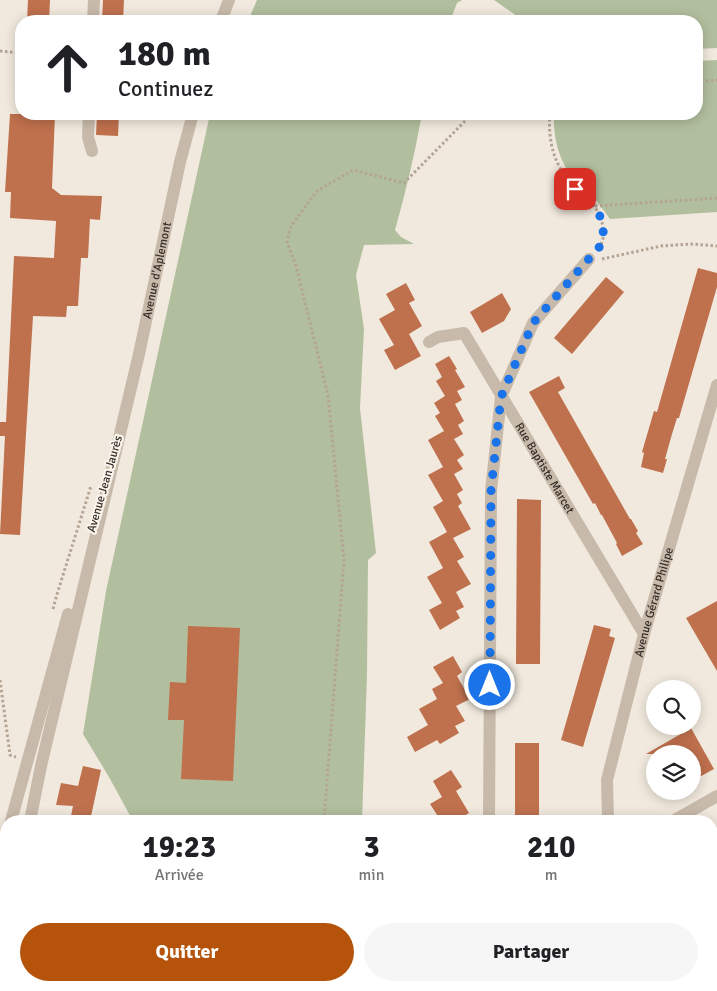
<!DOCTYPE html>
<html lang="fr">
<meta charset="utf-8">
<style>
body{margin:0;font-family:Signika,sans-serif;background:#f6f6f6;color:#202124;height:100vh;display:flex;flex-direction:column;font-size:19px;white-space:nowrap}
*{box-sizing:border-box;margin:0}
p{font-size:16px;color:#757577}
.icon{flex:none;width:28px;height:28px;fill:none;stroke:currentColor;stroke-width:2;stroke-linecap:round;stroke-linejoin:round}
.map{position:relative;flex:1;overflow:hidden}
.panel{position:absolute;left:0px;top:815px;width:718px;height:176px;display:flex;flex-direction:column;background:#fff;border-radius:20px 20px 0 0;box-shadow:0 2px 12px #0003}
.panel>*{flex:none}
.top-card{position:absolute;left:15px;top:15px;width:688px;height:105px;border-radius:20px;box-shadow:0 2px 12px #0003;background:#fff;color:#202124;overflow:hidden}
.buttons{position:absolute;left:646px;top:680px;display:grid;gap:10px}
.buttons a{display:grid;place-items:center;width:55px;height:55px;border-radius:50%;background:#fff;box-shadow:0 2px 12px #0003;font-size:25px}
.pin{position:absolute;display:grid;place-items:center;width:42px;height:42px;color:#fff;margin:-21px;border-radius:10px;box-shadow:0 2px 8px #0006}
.me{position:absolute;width:55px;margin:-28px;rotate:0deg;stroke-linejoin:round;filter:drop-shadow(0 0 4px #0008)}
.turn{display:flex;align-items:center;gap:18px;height:105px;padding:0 20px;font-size:22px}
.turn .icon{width:65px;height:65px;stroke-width:2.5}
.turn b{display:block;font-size:35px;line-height:42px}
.eta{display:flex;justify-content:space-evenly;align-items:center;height:85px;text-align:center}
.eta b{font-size:30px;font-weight:700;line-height:35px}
.action{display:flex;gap:10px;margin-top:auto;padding:10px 20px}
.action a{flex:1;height:58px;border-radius:30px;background:#b45309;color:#fff;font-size:20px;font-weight:700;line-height:58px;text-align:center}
.action a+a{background:#f6f6f6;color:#202124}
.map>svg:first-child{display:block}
.green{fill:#b2bf9e}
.building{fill:#bf704d}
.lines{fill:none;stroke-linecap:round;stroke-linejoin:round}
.path{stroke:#b4a494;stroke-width:3;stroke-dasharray:2.5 2.5;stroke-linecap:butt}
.minor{stroke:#c8baaa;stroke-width:12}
.tertiary{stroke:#c8baaa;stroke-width:12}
.route{stroke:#1a73e8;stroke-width:9;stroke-dasharray:0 16.2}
.labels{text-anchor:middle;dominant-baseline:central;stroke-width:4.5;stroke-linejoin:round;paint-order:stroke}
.street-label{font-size:12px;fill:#362e29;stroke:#f9f3ea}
</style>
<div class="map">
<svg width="717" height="991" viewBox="0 0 717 991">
<rect width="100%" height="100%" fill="#f1e9dd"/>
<path class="green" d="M257 0H462L457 3 450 21H248Z
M494 0H717V48L696 49V21H524Z
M717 60V212L610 219C604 211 598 202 591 195 587 191 583 188 579 185 560 165 553 141 554 114H696V61Z
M210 114H422C415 153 406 191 395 230L401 237 414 244 364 245 356 275 364 329 360 408 376 553 368 560 367 675 362 821H133L109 777 83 734 106 591Z
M89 985H367V991H91Z"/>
<path class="building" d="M28 0H50L49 21H27Z
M103 0H124L123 21H102Z
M10 114H55L52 188 61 195 102 196 100 220 90 219 88 258H81L78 306H67L66 317 33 316 20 535 0 534 5 436H0V422H6L14 256 54 258 56 221 10 218 11 192H5Z
M97 114H119L118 136 96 135Z
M698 268 717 273V287L679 418H677L672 434 665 459H667L663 473 641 467 644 453 642 452 654 411 657 412Z
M606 277 624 292 572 354 554 338Z
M406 283 415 300 409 303 422 326 409 334 421 356 395 370 384 350 394 345 379 319 395 310 386 294Z
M502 293 511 309 504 321 482 333 470 312Z
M449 356 457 369 455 370 465 387 457 391 462 400 455 404 464 421 458 425 463 434 454 439 464 455 457 460 463 469 454 474 463 490 457 494 462 503 458 506 471 529 453 538 464 557 457 561 471 584 456 592 464 607 456 611 460 618 440 630 429 610 442 603 427 577 443 568 429 542 447 532 433 507 443 501 428 475 443 467 428 440 444 431 435 416 440 413 434 403 445 396 436 381 442 377 435 364Z
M559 376 565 388 558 392 630 519H631L638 531 636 533 643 544 622 556 616 544 617 543 602 515H601L595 503 593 504 529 392Z
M517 499 541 500 540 664H516Z
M717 601V671L686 618Z
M594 625 611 629 609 636 615 638 583 747 561 740Z
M188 626 240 628 233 781 181 779 184 720H168L170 682 186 683Z
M453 656 462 672 457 676 470 699 456 706 465 721 455 726 459 733 440 744 437 740 415 752 407 737 428 725 419 709 437 699 432 689 443 683 433 667Z
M691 728 714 769 692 781V754H646Z
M515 743H539V821H515Z
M83 766 101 770 90 821H70L73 806 56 805 61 783 78 786Z
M451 770 462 787 456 791 469 813 455 821H441L430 804 442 797 433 781Z"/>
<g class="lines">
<path class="path" d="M0 51 21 53
M696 82 717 80
M550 114C548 135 552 158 565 176 578 195 600 202 603 228 604 236 603 243 598 249
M595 206 717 198
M602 259 661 246 691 244 717 246
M53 609 58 591 91 486
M0 680 10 755 16 757
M324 821 344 560 328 395 296 266 287 242 291 226 317 191 353 170 404 183 472 114
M336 985V991
M4 991 6 981"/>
<g class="minor">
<path d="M93 21 94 0"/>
<path d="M89 114 88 137 92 151"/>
<path id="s1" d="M429 342 438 337 464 333 644 634"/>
<path d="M489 821 491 491 501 397 533 323 589 259"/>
<path id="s2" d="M608 821 607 780 644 634 717 385"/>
<path d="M673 821 717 796"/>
<path d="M693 985 703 991"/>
<path d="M488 991V985"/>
<path d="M583 991 590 985"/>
</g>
<g class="tertiary">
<path d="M221 21 229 0"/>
<path d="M11 821 68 614"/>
<path id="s3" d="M30 821 41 766 139 354 180 162 193 114"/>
<path d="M0 863 6 839"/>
<path d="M0 900 6 891"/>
<path d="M0 967 6 938"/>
</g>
</g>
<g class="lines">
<path class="route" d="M490 685 491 491 501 397 533 323 601 245C609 218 594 205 575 189"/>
</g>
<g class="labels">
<g class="street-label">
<text stroke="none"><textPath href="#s3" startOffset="565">Avenue d'Aplemont</textPath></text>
<text stroke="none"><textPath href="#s1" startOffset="194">Rue Baptiste Marcet</textPath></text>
<text transform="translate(105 484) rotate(-74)">Avenue Jean Jaurès</text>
<text stroke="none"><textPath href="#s2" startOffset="225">Avenue Gérard Philipe</textPath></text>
</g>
</g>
</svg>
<div class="buttons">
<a><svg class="icon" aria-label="search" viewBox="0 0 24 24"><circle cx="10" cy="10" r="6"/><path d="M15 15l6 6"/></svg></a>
<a><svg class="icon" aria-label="layers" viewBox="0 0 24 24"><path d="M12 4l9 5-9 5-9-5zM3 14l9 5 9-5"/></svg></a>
</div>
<div class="pin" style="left:575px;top:189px;background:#d93025"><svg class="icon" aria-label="arrive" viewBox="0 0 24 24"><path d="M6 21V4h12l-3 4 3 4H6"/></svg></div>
<svg class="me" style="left:490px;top:685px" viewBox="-20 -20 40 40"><circle r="17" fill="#1a73e8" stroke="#fff" stroke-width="3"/><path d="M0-11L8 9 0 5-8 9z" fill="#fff"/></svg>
<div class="top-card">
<div class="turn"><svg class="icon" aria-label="ahead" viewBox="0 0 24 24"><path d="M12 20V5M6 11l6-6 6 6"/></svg><div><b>180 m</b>Continuez</div></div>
</div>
<section class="panel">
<div class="eta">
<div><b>19:23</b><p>Arrivée</p></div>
<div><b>3</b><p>min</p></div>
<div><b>210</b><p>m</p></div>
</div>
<div class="action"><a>Quitter</a><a>Partager</a></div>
</section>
</div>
